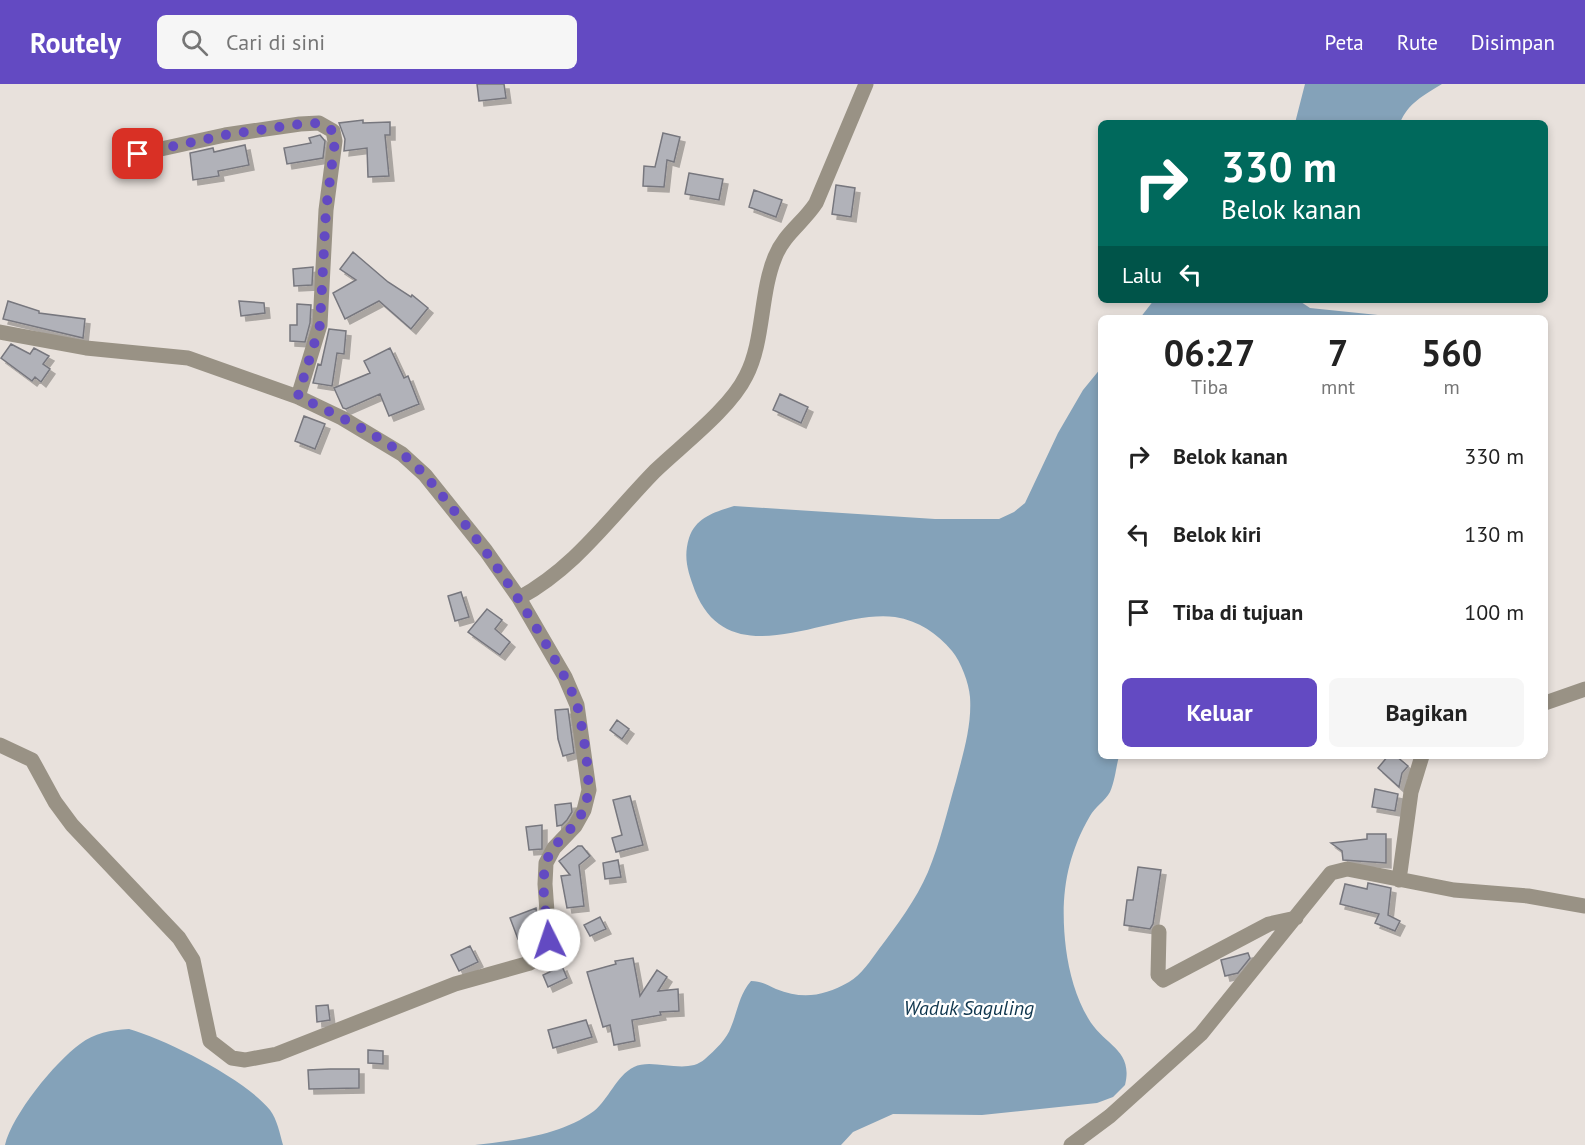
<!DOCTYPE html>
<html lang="id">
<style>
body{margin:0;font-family:"PT Sans",sans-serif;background:#f6f6f6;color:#222;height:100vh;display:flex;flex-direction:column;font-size:22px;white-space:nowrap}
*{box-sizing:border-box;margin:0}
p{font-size:20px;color:#767676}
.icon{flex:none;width:33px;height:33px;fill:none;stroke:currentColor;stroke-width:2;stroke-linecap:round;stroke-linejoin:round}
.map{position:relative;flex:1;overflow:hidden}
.sheet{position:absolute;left:1098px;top:231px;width:450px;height:444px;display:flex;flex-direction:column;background:#fff;border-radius:9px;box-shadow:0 3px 9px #0003}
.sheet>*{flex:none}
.guide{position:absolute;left:1098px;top:36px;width:450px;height:183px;border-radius:9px;box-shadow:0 3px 9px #0003;background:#00695c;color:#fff;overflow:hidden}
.pin{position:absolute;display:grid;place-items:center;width:51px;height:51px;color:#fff;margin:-26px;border-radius:12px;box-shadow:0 3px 9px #0006}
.me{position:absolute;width:66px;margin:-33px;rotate:356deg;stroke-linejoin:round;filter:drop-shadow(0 0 4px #0008)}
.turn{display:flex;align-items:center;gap:21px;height:126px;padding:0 24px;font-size:27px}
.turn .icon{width:78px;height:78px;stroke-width:2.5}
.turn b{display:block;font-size:42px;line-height:51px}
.then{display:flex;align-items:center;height:57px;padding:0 24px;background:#0003;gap:12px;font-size:22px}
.eta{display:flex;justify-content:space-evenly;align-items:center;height:102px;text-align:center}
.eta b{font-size:36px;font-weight:700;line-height:42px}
.cta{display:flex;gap:12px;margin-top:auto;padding:12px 24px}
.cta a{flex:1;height:69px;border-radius:9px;background:#634ac2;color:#fff;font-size:24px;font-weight:700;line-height:69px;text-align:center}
.cta a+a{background:#f6f6f6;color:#222}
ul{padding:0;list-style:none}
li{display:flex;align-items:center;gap:18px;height:78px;padding:0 24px}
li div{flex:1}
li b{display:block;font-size:22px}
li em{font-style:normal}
header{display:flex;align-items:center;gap:36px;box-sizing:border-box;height:84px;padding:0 30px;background:#634ac2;color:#fff}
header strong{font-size:28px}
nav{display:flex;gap:33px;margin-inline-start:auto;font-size:21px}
.search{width:420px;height:54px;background:#f6f6f6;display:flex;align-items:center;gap:15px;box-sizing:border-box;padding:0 21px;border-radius:9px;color:#767676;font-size:22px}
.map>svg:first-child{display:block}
.water{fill:#84a2b9}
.building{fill:#b1b2b9;stroke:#77777e;stroke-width:1.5;filter:url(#shadow)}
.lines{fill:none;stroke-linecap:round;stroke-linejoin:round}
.minor{stroke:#999285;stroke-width:15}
.route{stroke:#634ac2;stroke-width:10;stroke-dasharray:0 18}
.labels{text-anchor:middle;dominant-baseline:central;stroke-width:4.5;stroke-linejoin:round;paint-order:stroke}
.water-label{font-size:20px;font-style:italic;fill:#0e354d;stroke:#fff}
</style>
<header>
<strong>Routely</strong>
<div class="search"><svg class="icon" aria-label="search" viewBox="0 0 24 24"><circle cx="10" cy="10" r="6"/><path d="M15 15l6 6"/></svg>Cari di sini</div>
<nav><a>Peta</a><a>Rute</a><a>Disimpan</a></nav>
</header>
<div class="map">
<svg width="1585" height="1061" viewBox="0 0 1585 1061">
<defs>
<filter id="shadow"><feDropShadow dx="5" dy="5" stdDeviation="0" flood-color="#0004"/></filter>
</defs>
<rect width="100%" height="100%" fill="#e8e1dc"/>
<path class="water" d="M1305 0H1442C1424 11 1408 19 1400 39H1295Z
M1154 216H1298L1310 224 1407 234H1140Z
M1101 284V672H1119C1116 683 1115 697 1110 708 1105 717 1095 723 1090 732 1065 775 1060 816 1066 865 1069 888 1076 914 1088 934 1103 961 1134 965 1125 1001L1113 1013 1097 1019 982 1031 893 1030 853 1048 841 1061H475C515 1056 560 1052 594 1027 609 1015 616 992 634 983 653 973 686 992 705 975 715 966 727 955 731 943 738 926 739 911 751 897 761 897 767 901 776 905 803 916 824 912 849 898 861 891 871 876 879 865 897 841 916 816 928 788 940 759 947 728 956 697 963 670 972 642 970 613 969 599 961 578 952 567 937 549 919 537 895 533 832 524 731 596 695 507 688 488 683 474 689 454 696 433 715 428 734 422L935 435H999L1014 428 1025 419 1058 349 1083 306Z
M129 945C167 956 245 995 270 1026 277 1035 280 1050 283 1061H5C12 1031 55 978 80 960 94 949 111 946 129 945Z"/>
<path class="building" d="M477 0H504L506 14 479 17Z
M363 36V39L390 38V51H385L389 92 368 93 367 64 344 67 345 55 339 39Z
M663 49 680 53 674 78 667 76 664 103 643 102 644 82 655 83Z
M320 51 325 57 323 74 287 80 284 64 311 59 309 54Z
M245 61 249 81 218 87 219 92 193 96 190 69 213 64 214 68Z
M689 89 723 95 719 116 685 110Z
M836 101 855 104 851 133 832 130Z
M754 106 782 116 776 133 749 123Z
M353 168 388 198 411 213 412 211 428 224 411 245 379 217 345 235 333 209 356 196 340 185Z
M313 183 312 201 294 202 293 185Z
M8 217 39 227V229L85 235 83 254 3 235Z
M239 217 264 219 265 229 241 232Z
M297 220 311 221 310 239 305 258 290 257V241H297Z
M329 245 346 247 344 270 337 269 332 302 313 299 318 280 321 281Z
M11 260 30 270 34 264 49 272 43 280 50 285 41 298 35 293 32 297 1 274Z
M390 264 404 294 408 292 419 320 389 332 380 310 346 325 343 324 334 304 370 289 364 277Z
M780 310 808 323 801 339 773 326Z
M304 332 325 340 315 365 295 357Z
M461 508 469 533 455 537 448 512Z
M487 525 502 536 495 545 510 558 500 571 468 548Z
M568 625 574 669 563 672 558 655 555 626Z
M617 636 629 645 622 655 610 646Z
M1388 672H1396L1408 682 1402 689 1399 703 1378 684Z
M1375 705 1398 710 1395 727 1372 723Z
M630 712 643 761 616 768 612 754 622 751 613 716Z
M571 719 572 728 567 736 562 741 557 742 555 721Z
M542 741V765L529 766 526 743Z
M1367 750H1386V779L1343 776 1342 767 1331 759 1367 755Z
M578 762H582L590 772 579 781 584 822 567 824 561 792 570 791 559 777Z
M618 776 621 793 605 795 603 779Z
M1138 783 1161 786 1153 840 1150 845 1124 841 1127 816H1133Z
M1368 799 1391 804 1388 831 1400 837 1395 847 1375 839 1379 830 1340 820 1345 800 1367 805Z
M536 824 539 847 518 855 510 834Z
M600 833 606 845 590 852 584 841Z
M470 862 478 878 459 887 451 871Z
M1248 869 1250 874 1238 889 1225 892 1221 876Z
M633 874 640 912 657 886 667 893 658 907 678 905 679 927 660 928 661 931 632 936 635 957 614 961 610 941 603 943 587 888 616 880 615 877Z
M562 882 567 894 548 903 543 891Z
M328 921 330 936 317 938 316 922Z
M586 936 592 953 553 964 548 946Z
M368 966 383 967V980L368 979Z
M330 985H359V1004L309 1005 308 986Z"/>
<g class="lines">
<path class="minor" d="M138 70 225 51 300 40 319 39 333 47 335 57 326 126 320 241 298 313
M0 248 86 264 188 274 298 313 342 334 402 370 425 391 486 467 519 514C576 483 610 433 655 387 682 361 730 325 746 292 764 258 760 209 775 173 784 150 803 139 816 119L866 0
M1545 619 1585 605
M0 661 32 676 55 718 72 741 179 854 193 876 210 957 232 974 245 976 277 970 455 900 530 879 545 867 549 856 545 800 546 779 554 764 575 742 584 726 589 706 577 621 565 593 519 514
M1399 796 1411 708 1422 672
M1159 848 1158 891 1163 896 1269 840 1296 834
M1071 1061 1110 1032 1201 950 1331 789 1347 785 1454 806 1528 812 1585 822"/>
</g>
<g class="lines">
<path class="route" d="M138 70 225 51 300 40 319 39 333 47 335 57 326 126 320 241 298 312C333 330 370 346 401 369 423 386 439 408 456 429 490 471 519 514 546 560 557 580 570 600 577 621 582 639 590 689 588 707 585 745 554 751 546 779 540 803 547 833 549 856"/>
</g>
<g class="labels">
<g class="water-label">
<text x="969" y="924">Waduk Saguling</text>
</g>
</g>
</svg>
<div class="pin" style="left:138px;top:70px;background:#d93025"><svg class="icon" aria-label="arrive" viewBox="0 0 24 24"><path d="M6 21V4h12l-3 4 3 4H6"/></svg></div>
<svg class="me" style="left:549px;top:856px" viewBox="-20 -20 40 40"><circle r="19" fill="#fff"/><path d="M0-13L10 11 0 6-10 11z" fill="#634ac2"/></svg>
<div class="guide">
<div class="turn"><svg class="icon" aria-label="right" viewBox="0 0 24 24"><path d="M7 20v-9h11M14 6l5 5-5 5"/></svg><div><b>330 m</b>Belok kanan</div></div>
<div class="then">Lalu<svg class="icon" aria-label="left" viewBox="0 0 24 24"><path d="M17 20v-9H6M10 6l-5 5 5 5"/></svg></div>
</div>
<section class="sheet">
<div class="eta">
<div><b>06:27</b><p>Tiba</p></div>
<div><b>7</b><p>mnt</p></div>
<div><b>560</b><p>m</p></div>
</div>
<ul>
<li><svg class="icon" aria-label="right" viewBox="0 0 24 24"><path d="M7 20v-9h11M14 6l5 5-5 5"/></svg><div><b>Belok kanan</b></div><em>330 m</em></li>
<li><svg class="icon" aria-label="left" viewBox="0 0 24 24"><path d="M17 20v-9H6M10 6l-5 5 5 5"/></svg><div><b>Belok kiri</b></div><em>130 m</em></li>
<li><svg class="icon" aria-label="arrive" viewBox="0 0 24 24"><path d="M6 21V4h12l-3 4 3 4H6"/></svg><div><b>Tiba di tujuan</b></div><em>100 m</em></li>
</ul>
<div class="cta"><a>Keluar</a><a>Bagikan</a></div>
</section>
</div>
